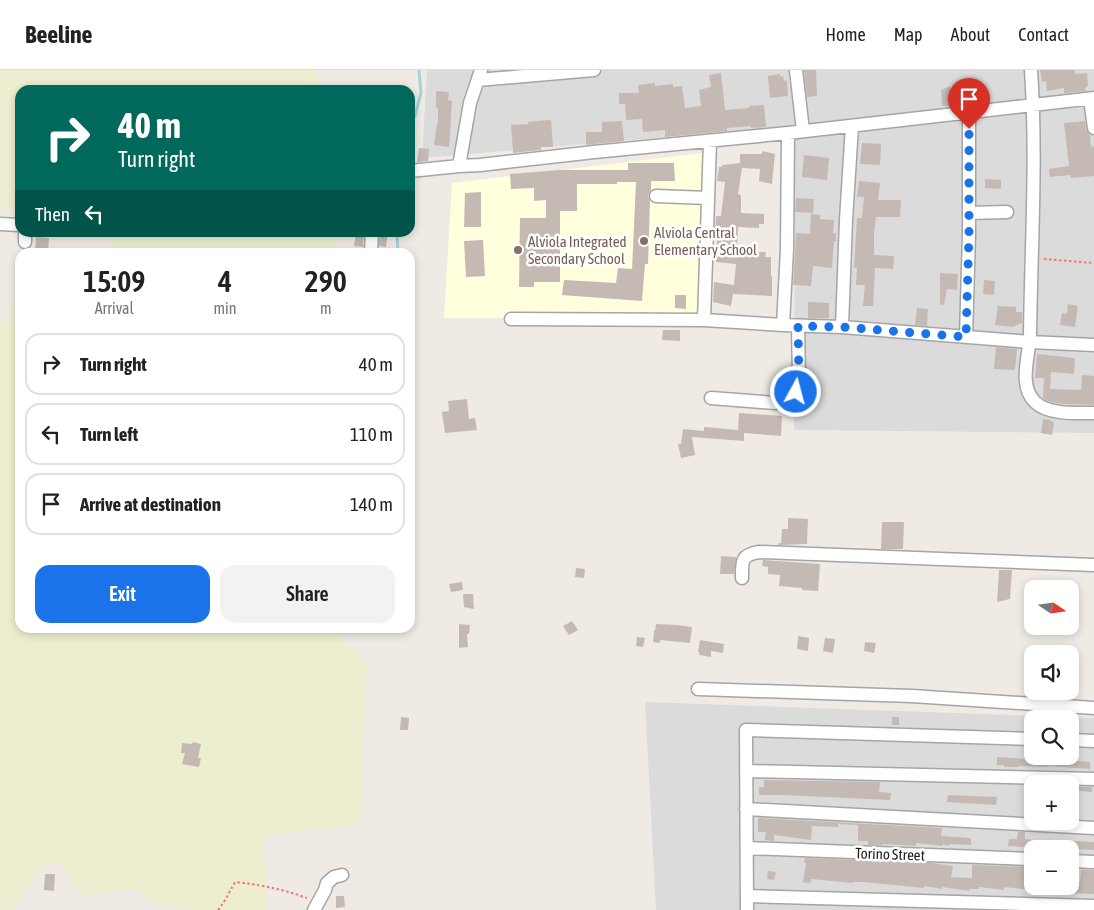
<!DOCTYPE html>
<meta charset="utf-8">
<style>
body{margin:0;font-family:"Asap Condensed",sans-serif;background:#f2f2f2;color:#222;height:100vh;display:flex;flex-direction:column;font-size:19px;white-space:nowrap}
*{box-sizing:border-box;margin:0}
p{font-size:16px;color:#767676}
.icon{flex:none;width:28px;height:28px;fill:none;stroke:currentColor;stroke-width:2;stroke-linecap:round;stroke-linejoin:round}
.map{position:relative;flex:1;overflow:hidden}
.details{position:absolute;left:15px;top:178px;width:400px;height:385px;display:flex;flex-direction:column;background:#fff;border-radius:15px;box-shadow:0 2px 8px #0003}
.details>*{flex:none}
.hud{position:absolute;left:15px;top:15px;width:400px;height:152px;border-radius:15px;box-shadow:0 2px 8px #0003;background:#00695c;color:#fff;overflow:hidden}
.needle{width:32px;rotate:103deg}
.buttons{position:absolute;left:1024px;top:510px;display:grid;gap:10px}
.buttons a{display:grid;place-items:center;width:55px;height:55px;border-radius:10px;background:#fff;box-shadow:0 2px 8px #0003;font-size:25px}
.pin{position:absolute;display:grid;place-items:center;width:42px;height:42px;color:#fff;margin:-51px -21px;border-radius:50% 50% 50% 0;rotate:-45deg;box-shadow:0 0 5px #0007}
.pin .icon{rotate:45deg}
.me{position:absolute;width:55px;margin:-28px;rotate:7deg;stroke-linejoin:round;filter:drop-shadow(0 0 4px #0008)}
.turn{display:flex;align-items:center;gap:18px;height:105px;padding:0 20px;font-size:22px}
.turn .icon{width:65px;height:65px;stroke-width:2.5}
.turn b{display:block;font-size:35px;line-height:42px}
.then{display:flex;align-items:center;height:48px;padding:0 20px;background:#0003;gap:10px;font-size:19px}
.eta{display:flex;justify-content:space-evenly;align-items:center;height:85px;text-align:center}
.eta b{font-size:30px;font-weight:600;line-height:35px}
.cta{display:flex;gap:10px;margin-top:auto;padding:10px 20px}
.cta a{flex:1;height:58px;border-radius:15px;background:#1a73e8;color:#fff;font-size:20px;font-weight:600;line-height:58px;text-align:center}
.cta a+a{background:#f2f2f2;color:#222}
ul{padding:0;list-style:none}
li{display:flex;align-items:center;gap:15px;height:62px;margin:0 10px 8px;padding:0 10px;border:2px solid #e0e0e0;border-radius:15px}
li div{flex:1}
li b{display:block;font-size:19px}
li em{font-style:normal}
header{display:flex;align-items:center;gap:30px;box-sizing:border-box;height:70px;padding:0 25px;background:#fff;border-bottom:1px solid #e0e0e0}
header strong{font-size:24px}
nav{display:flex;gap:28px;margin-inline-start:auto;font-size:18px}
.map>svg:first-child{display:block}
.residential{fill:#dcdbdb;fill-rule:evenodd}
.education{fill:#fffedd}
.farmland{fill:#edeecf}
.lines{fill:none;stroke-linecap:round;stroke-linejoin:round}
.stream{stroke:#a4d2de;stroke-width:3}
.building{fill:#c4bab3}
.minor-casing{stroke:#a5a5a5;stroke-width:15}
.path{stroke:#fc7368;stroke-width:2;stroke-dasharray:2.5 2.5;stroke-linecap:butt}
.minor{stroke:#fff;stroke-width:12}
.route{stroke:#1a73e8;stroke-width:9;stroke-dasharray:0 16.2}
.education-dot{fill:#8d6e63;stroke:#fff;stroke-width:2}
.labels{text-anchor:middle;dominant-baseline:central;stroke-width:5;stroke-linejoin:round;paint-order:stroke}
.education-label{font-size:15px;fill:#785e54;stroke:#fff;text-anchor:start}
.street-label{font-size:15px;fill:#1e1e1e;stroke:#fff}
</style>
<header>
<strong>Beeline</strong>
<nav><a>Home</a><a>Map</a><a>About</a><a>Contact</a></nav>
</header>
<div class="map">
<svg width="1094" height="840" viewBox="0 0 1094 840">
<rect width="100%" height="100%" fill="#efebe4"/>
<path class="residential" d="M427 0H1094V363L794 360 795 56 422 88Z
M645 632 1094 648V840H656ZM1032 649H1070V686H1032ZM1032 714H1070V751H1032ZM1032 779H1070V816H1032Z"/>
<path class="education" d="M702 83 698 247 444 248 452 113Z"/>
<path class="farmland" d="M0 0H315L319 20H20V140L0 139Z
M111 163H337L339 182H108Z
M15 218H20V558H330L367 594 360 755 263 765 267 840H193L158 835 134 819 83 826 58 792 40 797 13 838V840H0V251L9 252Z"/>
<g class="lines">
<path class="stream" d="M410 53 415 46 421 23 419 0
M397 162 398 182"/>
</g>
<path class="building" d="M804 0H816L817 26 807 27Z
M1040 0H1075V4L1087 3 1088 16 1085 18 1086 21 1064 23V18L1047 21 1046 11 1042 12Z
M721 3 725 40 749 38V36L764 35 766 57 751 58V56L727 58V61L665 67V60L643 62 642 49 626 50 625 34H619V23H639L638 15 655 13V16L673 14V17L682 16 685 38 701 36 699 20 711 17 709 5Z
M780 4V7L783 6 784 11 787 10 788 26 770 28 768 6Z
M950 16 951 36H942L941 20Z
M436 21 449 22 448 30 452 31 449 77 434 75 437 54H438V38H436Z
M551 50 553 77H541V80L513 83 511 55 528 54V52L536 51Z
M622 51 624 71 586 75V62H602V52Z
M1085 51 1086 60 1090 65 1091 77 1094 76V106L1071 108 1070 105 1050 107 1049 99 1069 96 1064 53Z
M862 73 881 74 880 95 860 94Z
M419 78 429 79 428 91 417 92Z
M762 81 775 84 772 114 759 111 760 99 742 98 738 124 741 125V143L764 144V154H759V158L738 157 737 182H766L765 187H771V206H772V226L733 224 731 236 713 232 714 212 734 215 736 194 716 192 717 168H715L716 146H721L725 112 717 111 719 97H721L723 95 740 93V84H762Z
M804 85 829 88 827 110 802 107Z
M628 93H674L675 111H651V120L648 125 650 132 648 194H645L642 231 562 225 564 210 616 213 618 198 632 199 636 112H617V114H577V141H560V212H534V217H519L520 148H546V130L534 131V118L511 119 510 104 559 100H628Z
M985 109 1001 110V119L985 118Z
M859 111 880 113 878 130H901L900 147H876L874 164V185L894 186 893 199 875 198 873 236H863L865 215H856L857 198H854L857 148H862L864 127H857Z
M481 122V157H464L465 123Z
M796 128 814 129 813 143 795 142Z
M811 144 820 145V149L834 150 833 163H836V171H834L832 198 813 196 811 216 793 215 796 163 810 164Z
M356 162H364L363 177 354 176Z
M380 162H388L386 177 379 176Z
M36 167 49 168 48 182H35Z
M483 170 485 206 466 207 464 171Z
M940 203 958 204 957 220 947 219 944 235 940 234Z
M984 210 995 211 994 225 983 224Z
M675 225H686V239L675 238Z
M808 232 829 233V248H808Z
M1068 234 1078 236 1075 257 1060 255 1062 243 1067 244Z
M998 236 1016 237V242H1022V253L1014 256V257L995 255Z
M917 238 928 239 927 256 915 255Z
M663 260H680V271L662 270Z
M996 277 1017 279 1015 300 994 299Z
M1037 284 1075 288 1074 304 1051 302 1050 319 1081 320 1082 305 1094 306V335L1064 334 1050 332 1043 328 1044 308H1035Z
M467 329 469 349 475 348 477 360 445 363 442 342 449 341 448 331Z
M739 343 782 346 781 366 744 363V371L692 367 695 385 681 388 678 374H681L683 359 704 361V357L738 360Z
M1043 349 1050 350 1054 353 1052 365 1041 363Z
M788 448 808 449 807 474 778 475 779 473H781L782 459H788Z
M882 452H904L903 479H881Z
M721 486 736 487 734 504H720Z
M763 490 820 494 818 521 802 520V518L779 516 780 505 768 504V497L762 496Z
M576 498 585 499 584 508 575 507Z
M999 500H1012L1010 529 997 532Z
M462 512 463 520 451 522 449 514Z
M463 524H473L474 539 464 537Z
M572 551 578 560 569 565 563 556Z
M459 554 470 555 469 564H467L468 577 459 578Z
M656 554 678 555 692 557 690 573 660 570V573L653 572 654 560 655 561Z
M798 566 809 568 808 581 797 579Z
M637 567 645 568 643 577 636 576Z
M825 568 835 569 833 583 823 581Z
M700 570 724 574 723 583 711 581V587L699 585V582H698Z
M865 572 876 573 874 583 864 581Z
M401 647 409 648 408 660H400Z
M892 647H899V655H892Z
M193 672 201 674 198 688H201L199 697 182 694 185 683H181L182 673 192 674Z
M997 687 1030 689V688H1046V690L1048 691 1049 688 1090 692V699L1048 696V697H1045L1019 696V697H1004V695H997Z
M764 710 880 712 879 722 891 723 890 730 783 725H759V717H764Z
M1070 717H1092V722L1070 720Z
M948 725 997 727 996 735 947 732Z
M758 748 942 758 941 766 971 768V775L951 774 948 775V776L943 774V776L916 773V776L883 774V775H868V771H858V755L838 754V757L812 756 811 770 774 765V771L765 770 766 762H758Z
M1018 762H1025V769L1043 771V778L1008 776 1009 769H1017Z
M1054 770 1094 772V780L1054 778Z
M805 788 932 793 953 796 951 807 972 808V795L1032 797 1030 811H1032L1031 820 1004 817V820L979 817V819H969V821L942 817V819L925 816 924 818 863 812H853V813L811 809V812L808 813 803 812 806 793H804Z
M1081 800H1094V824L1069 823 1070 812H1080Z
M768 801 776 802 774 810 767 809Z
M45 804H55L54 821 44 820Z
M336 826H344L345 837 336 838Z"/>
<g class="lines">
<defs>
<path id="minor" d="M481 0 470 33 459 96 480 95 594 82 788 63 1094 28
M796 0 803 61
M1031 0C1037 89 1031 178 1030 266 1029 287 1018 315 1035 332 1048 345 1077 343 1094 343
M478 10 594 0
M1090 29 1094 58
M410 101 459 96
M656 126 708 128
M969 143 1007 142
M0 154 20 155
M25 162V172
M371 182 372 162
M511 249 704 250 783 255 842 257 1030 272 1094 275
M704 250 710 71
M783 255 787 179 788 63
M842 257 846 150 852 56
M966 267 969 164V42
M711 328 775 333 788 330 796 321 799 309 798 256
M742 508C742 491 741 485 759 482L1094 495
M698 619 912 626 1094 638
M1070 670 1094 671
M746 701 1094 709
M746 739 1094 758
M747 778 1032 789
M1070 791 1094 792
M747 826 1094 836
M314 840 325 820 327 813 334 807 342 805
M747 840 746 660 1032 669"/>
</defs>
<use href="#minor" class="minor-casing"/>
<path class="path" d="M1044 189 1094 193
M218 840 224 832 235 812C262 815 282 819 307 828"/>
<use href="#minor" class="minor"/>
</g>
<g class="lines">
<path class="route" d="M796 322 799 309 798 256 842 257 966 267 969 164V59"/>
</g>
<g class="education-dot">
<circle cx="644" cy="171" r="5"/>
<circle cx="518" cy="180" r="5"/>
</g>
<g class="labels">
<g class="education-label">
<text x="654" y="162">Alviola Central<tspan x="654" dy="17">Elementary School</tspan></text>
<text x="528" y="171">Alviola Integrated<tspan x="528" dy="17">Secondary School</tspan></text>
</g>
<g class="street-label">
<text transform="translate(890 784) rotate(2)">Torino Street</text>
</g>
</g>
</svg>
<div class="buttons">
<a><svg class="needle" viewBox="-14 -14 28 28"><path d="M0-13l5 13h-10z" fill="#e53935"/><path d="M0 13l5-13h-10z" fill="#767676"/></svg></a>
<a><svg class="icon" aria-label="sound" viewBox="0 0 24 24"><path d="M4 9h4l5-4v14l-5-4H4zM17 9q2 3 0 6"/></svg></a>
<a><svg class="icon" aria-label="search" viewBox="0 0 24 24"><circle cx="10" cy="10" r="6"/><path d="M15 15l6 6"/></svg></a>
<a>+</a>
<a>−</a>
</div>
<div class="pin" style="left:969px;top:59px;background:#d93025"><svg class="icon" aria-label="arrive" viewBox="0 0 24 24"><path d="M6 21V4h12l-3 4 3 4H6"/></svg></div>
<svg class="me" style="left:796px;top:322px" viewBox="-20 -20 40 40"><circle r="17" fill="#1a73e8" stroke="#fff" stroke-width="3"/><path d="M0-11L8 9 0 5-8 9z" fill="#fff"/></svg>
<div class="hud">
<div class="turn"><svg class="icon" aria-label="right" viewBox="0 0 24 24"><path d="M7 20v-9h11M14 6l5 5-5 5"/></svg><div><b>40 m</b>Turn right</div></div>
<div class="then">Then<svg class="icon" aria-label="left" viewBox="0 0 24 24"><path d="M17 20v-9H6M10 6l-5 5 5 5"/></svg></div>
</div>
<section class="details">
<div class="eta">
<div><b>15:09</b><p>Arrival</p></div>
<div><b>4</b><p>min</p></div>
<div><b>290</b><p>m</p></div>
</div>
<ul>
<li><svg class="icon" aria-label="right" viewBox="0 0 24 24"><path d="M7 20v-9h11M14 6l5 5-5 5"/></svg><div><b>Turn right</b></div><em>40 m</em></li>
<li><svg class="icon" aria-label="left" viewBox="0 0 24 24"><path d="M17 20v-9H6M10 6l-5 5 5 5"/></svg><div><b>Turn left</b></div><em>110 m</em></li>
<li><svg class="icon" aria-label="arrive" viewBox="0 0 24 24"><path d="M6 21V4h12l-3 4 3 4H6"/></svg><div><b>Arrive at destination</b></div><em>140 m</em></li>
</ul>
<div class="cta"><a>Exit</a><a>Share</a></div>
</section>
</div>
